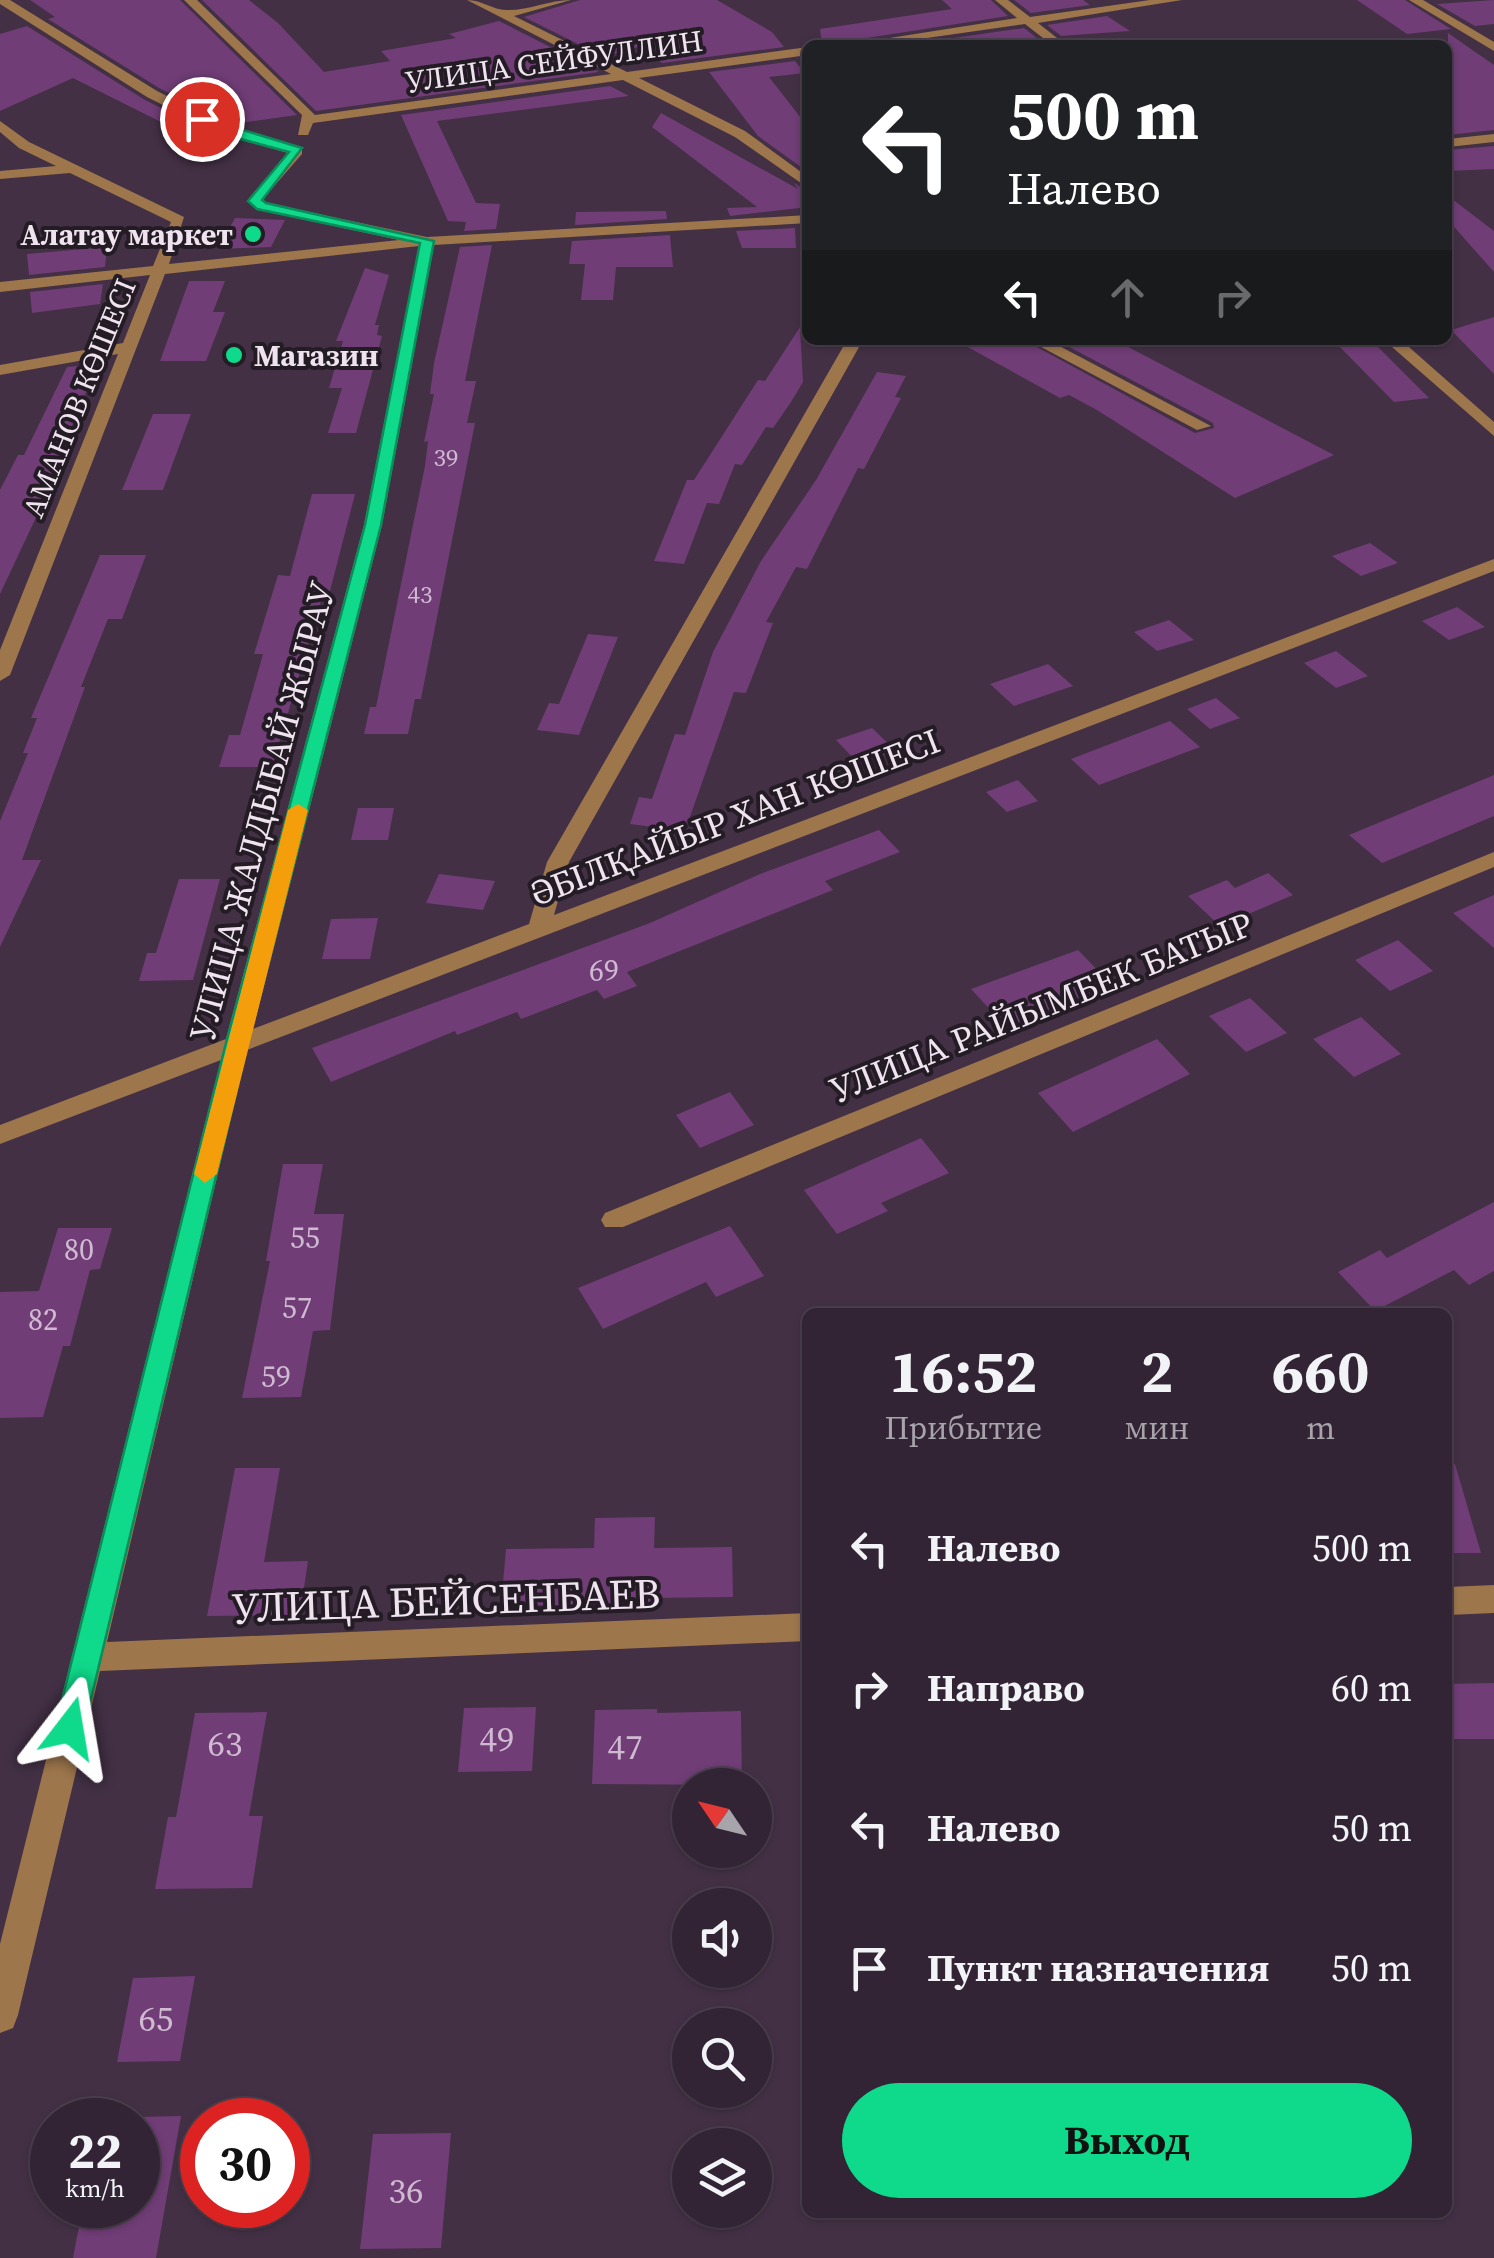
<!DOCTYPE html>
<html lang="ru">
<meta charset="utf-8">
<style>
body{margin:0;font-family:"Source Serif 4",serif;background:#3d3040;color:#f1f3f6;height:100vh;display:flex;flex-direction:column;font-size:38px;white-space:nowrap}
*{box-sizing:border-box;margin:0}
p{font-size:32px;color:#a8a4ac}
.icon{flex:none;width:55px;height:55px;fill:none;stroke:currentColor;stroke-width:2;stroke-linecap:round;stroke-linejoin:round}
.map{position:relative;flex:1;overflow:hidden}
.sheet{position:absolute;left:802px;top:1308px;width:650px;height:910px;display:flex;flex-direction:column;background:#322434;border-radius:15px;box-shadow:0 2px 8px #0004,0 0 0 2px #4d414f}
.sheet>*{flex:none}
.top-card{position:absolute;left:802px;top:40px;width:650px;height:305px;border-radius:15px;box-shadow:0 2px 8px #0004,0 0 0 2px #4d414f;background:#202124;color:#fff;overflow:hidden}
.needle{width:65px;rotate:305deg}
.controls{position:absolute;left:672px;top:1768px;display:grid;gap:20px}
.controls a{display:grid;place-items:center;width:100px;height:100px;border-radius:50%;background:#322434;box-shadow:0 2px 8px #0004,0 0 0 2px #4d414f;font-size:50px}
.speed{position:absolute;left:30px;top:2098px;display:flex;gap:20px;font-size:50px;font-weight:700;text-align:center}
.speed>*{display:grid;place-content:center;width:130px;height:130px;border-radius:50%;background:#322434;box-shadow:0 2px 8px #0004,0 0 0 2px #4d414f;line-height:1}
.speed small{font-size:25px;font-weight:400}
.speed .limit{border:15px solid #d22;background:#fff;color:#111}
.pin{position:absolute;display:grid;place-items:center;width:85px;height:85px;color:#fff;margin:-42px;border:5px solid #fff;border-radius:50%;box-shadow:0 2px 10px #0007}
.me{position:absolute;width:110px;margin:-55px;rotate:14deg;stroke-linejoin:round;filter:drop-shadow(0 0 8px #0008)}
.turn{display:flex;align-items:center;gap:35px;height:210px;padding:0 40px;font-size:45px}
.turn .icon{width:130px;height:130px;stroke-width:2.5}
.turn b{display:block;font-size:70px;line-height:85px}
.lanes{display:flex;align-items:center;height:95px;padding:0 40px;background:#0003;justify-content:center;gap:50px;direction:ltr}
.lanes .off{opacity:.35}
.eta{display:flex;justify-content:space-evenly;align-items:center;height:170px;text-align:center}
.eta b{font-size:60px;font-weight:700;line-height:70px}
.cta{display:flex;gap:20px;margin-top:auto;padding:20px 40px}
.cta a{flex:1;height:115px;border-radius:60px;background:#0fd98a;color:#111;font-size:40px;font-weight:700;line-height:115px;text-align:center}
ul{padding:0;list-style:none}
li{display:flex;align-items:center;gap:30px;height:140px;padding:0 40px}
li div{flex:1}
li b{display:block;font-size:38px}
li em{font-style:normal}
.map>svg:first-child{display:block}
.building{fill:#703d76}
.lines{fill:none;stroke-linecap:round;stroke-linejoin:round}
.minor{fill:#9d764c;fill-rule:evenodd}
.route{fill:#0fd98a;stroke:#0a8d5a;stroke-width:2.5}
.slow{fill:#f59e0b}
.poi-dot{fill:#0fd98a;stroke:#241c25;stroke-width:4}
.labels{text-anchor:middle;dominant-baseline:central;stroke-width:8;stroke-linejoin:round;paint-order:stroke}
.far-number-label{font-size:25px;fill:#cfbad2}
.far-street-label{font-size:30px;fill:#efe3f0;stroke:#241c25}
.far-poi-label{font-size:30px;font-weight:bold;fill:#efe3f0;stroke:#241c25;text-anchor:end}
.number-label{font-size:30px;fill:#cfbad2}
.street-label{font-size:35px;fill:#efe3f0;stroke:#241c25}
.near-number-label{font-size:35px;fill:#cfbad2}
.near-street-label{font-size:42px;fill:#efe3f0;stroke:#241c25}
</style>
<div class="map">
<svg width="1494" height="2258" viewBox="0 0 1494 2258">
<rect width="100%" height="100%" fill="#433045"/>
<path class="building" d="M30 0H180L297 115 232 124 159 88 48 19 55 17Z
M202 0H249L278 23 324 72 390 61 381 51 456 38 449 34 499 21 599 72 316 111Z
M580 0H717L772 32 784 47 662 63 642 46 604 57 524 17Z
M942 0H991L1008 16 822 45 820 29 952 9Z
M1014 0H1083L1090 5 1031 13Z
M1357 0H1405L1451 29 1407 34Z
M1494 0V24L1475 26 1437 4Z
M1107 16 1130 31 1061 36 1047 25Z
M27 26 145 100 209 132 189 136 73 78 0 111V34Z
M1024 28 1038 39 981 45H905Z
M1448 33 1494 65V130L1448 135Z
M795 61 805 73 769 77 808 127V172L758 136 709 72Z
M610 86 629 96 437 121 476 203 500 204 496 229 464 231 466 222 448 221 401 115Z
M661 113 798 189 794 183 808 192V207L730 216 727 208 757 207 652 127Z
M1494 146V169L1448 171V150Z
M1448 196 1494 231V272L1448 220Z
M666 211 667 219 575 225 576 212Z
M235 218 285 220 271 247 218 249Z
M795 228 796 248H742L736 231Z
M670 235 673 267H616L613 300H581L585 264H569L572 241Z
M492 245 465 381H476L467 423H475L421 699H415L408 734H364L370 707H376L425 466 428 441 424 442 434 394H430L434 363 460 247Z
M107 247 105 267 29 275 27 254Z
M365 268 389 275 375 325H379L377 335 382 336 356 433H328L342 388H329L343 341H336Z
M189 281H225L213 312H225L206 361H160Z
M103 284 100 304 32 313 30 292Z
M1494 317V374L1451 330Z
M800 327 803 382 791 402 773 428 766 427 742 465 735 464 719 504 707 503 684 564 654 561 687 480H694L758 380 765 381Z
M955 340H1024L1195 433 1214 428 1213 423 1056 340H1115L1334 455 1235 498 1097 410 1069 395 1060 398Z
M1333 340H1371L1429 398 1394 402Z
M98 364 45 490H49L0 594V490L18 455H24L67 367Z
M877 372 906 376 895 397 901 398 864 469 858 468 807 569 796 567 766 622 773 623 746 693 734 692 685 831 630 824 639 797 652 799 675 734 685 735 713 652 761 561 816 480Z
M153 414H191L163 490H122Z
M312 494H355L330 591H324L272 767H219L229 735H240L263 654H254L278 575 290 576Z
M1370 543 1398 563 1361 576 1332 556Z
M100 555H146L122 619H108L81 687H85L22 860H41L0 947V821L28 753H23L37 718H31Z
M1457 607 1485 627 1449 640 1422 621Z
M1169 620 1194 640 1157 651 1134 632Z
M588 634 618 637 579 735 537 730 549 703 559 704Z
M1336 651 1368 676 1336 688 1304 663Z
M1048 664 1073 686 1014 706 990 684Z
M1216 698 1240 718 1210 729 1187 709Z
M1170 721 1200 747 1099 785 1071 759Z
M872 728 896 751 859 764 836 740Z
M1494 775V816L1382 863 1349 835Z
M1018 780 1038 801 1007 812 986 792Z
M358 808H394L388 840H351Z
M879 830 900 852 825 881 833 890 627 972 637 986 604 999 597 990 521 1019 517 1012 457 1035 455 1031 331 1082 312 1048 650 923 760 874Z
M1268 873 1293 895 1220 926 1188 896 1227 880 1235 888Z
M439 874 495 881 483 910 426 903Z
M179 879H220L193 980 139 981 147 953H156Z
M1494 895V948L1453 913Z
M378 918 370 959H322L331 919Z
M1398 940 1433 971 1390 991 1355 960Z
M1078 950 1111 984 1006 1027 971 989Z
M1250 998 1287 1033 1246 1052 1209 1016Z
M1361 1017 1401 1054 1354 1077 1313 1039Z
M1157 1039 1190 1074 1073 1132 1038 1093Z
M730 1092 754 1125 700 1148 676 1115Z
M921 1138 949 1173 881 1203 888 1211 837 1234 804 1190Z
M283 1164H323L314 1214H344L330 1330 313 1331 301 1397 242 1398 270 1261H266Z
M1494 1202V1271L1469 1285 1454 1270 1375 1311 1338 1272 1380 1250 1387 1258Z
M730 1226 764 1276 716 1297 706 1282 603 1329 578 1288Z
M58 1228H112L100 1269 90 1270 70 1346H63L43 1417 0 1418V1292L39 1291Z
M1455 1464 1481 1553H1448V1466Z
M235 1468H280L264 1562 308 1561 300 1615 207 1616Z
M655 1517 654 1548 732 1547 733 1597 653 1598V1606L501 1605 506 1549 594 1548 595 1518Z
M1494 1683V1739H1451L1448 1684Z
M536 1707 532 1771 458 1772 464 1708Z
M657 1709V1713L741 1711 742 1785 592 1784 595 1710Z
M267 1712 249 1816H263L252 1888 155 1889 168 1817H176L195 1713Z
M195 1976 180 2061 117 2062 133 1978Z
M181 2116 156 2258H73L83 2205H138V2117Z
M451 2133 441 2248 360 2249 373 2134Z"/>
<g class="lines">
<path class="minor" d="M0 0H10L157 91 231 128 302 148V154L262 200 266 203 427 237 808 215V223L434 245 382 525 253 1029 529 924 547 862 847 340H863L569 862 554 915 1494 559V571L247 1050 107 1642 808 1613V1641L100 1671 18 2015 13 2028 0 2033V1944L221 1060 0 1144V1125L226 1039 364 525 419 246 165 274 10 675 0 681V650L118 354 0 375V365L123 343 150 275 0 292V282L153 266 171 222 70 173 0 179V171L56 166 19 148 0 132V121L29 142 184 217 169 264 399 240 256 209 247 201 288 153 221 134 147 97 0 4Z
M184 0H197L315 115 611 74 467 0C482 0 493 10 506 10 527 11 549 0 571 0L514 16 627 72 808 47V55L639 78 745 131 808 177V188L735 137 623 80 313 123 308 135H298L302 115Z
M995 0H1008L1030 17 1150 0H1182L1038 23 1066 45H1052L1025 24 878 45H845L1017 18Z
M1409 0H1423L1494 42V51Z
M1494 134V142L1448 147V139Z
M1028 340H1048L1211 426 1197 430Z
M1384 340H1401L1494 422V436Z
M1494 852V867L623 1227H605L601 1220 605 1213Z
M1494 1585V1613L1448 1615V1587Z"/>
</g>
<path class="route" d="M197 116 302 148 262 200 266 203 434 241 381 525 248 1043 84 1728 80 1738 70 1743 59 1738 55 1728 226 1043 365 525 420 243 257 209 248 201 289 152 222 134 197 121Z"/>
<path class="slow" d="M298 804 308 810 217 1174 205 1183 194 1174 288 810Z"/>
<g class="poi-dot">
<circle cx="253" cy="234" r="10"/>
<circle cx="234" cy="355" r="10"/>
</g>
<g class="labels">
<g class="far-number-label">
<text x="446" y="457">39</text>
<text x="420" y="594">43</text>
</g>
<g class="far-street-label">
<text transform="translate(554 61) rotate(-8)">УЛИЦА СЕЙФУЛЛИН</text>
<text transform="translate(79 398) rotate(-68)">АМАНОВ КӨШЕСІ</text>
</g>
<g class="far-poi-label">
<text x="233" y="234">Алатау маркет</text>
<text x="254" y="355" text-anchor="start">Магазин</text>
</g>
<g class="number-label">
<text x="604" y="970">69</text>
<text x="305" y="1237">55</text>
<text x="79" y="1249">80</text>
<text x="297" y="1307">57</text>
<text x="43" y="1319">82</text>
<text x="276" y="1376">59</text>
</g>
<g class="street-label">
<text transform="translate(262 811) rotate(-75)">УЛИЦА ЖАЛДЫБАЙ ЖЫРАУ</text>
<text transform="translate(735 817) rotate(-21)">ӘБІЛҚАЙЫР ХАН КӨШЕСІ</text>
<text transform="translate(1041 1007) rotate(-22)">УЛИЦА РАЙЫМБЕК БАТЫР</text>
</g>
<g class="near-number-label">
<text x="497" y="1739">49</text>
<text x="225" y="1744">63</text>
<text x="625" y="1747">47</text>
<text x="156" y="2019">65</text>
<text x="406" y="2191">36</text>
</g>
<g class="near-street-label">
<text transform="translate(446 1600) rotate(-2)">УЛИЦА БЕЙСЕНБАЕВ</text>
</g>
</g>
</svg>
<div class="controls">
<a><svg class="needle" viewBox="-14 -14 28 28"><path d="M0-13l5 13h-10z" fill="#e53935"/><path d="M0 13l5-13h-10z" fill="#a8a4ac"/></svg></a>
<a><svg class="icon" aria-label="sound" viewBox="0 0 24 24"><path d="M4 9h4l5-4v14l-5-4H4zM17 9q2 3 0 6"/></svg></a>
<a><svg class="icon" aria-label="search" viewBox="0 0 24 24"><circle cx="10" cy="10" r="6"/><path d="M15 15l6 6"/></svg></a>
<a><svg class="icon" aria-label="layers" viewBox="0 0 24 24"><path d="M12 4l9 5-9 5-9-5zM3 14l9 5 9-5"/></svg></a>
</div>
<div class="speed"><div>22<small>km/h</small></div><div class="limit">30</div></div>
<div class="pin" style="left:202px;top:119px;background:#d93025"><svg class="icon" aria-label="arrive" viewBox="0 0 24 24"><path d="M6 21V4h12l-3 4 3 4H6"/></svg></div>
<svg class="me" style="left:70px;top:1728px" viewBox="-20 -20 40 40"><path d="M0-17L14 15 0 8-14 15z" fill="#0fd98a" stroke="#fff" stroke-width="4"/></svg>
<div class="top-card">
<div class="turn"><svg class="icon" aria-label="left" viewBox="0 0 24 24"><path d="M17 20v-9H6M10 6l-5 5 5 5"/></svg><div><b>500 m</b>Налево</div></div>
<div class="lanes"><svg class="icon" aria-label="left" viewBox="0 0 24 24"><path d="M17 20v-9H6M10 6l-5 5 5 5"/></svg><svg class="icon off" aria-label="ahead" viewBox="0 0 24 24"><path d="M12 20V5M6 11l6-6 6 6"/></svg><svg class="icon off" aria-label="right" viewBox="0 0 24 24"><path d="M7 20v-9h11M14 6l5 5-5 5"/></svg></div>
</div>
<section class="sheet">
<div class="eta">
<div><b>16:52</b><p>Прибытие</p></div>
<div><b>2</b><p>мин</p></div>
<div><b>660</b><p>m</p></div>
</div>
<ul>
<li><svg class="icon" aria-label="left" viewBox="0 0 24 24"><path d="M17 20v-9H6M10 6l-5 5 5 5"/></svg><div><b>Налево</b></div><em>500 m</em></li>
<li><svg class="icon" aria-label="right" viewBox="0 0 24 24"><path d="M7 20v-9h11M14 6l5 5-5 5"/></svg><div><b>Направо</b></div><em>60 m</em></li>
<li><svg class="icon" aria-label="left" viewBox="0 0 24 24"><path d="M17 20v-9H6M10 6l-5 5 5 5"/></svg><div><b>Налево</b></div><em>50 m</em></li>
<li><svg class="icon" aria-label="arrive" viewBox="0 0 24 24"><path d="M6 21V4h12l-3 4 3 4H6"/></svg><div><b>Пункт назначения</b></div><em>50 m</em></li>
</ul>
<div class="cta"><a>Выход</a></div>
</section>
</div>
